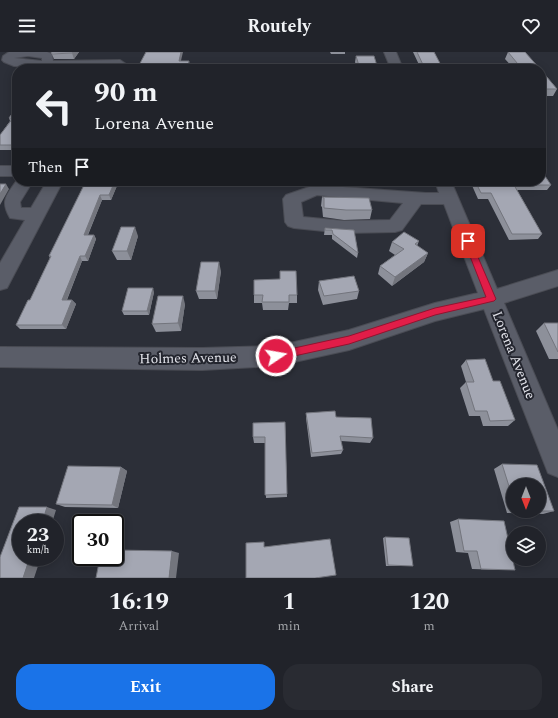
<!DOCTYPE html>
<style>
body{margin:0;font-family:Spectral,serif;background:#292b32;color:#f1f3f6;height:100vh;display:flex;flex-direction:column;font-size:15px;white-space:nowrap}
*{box-sizing:border-box;margin:0}
p{font-size:13px;color:#a2a4a8}
.icon{flex:none;width:22px;height:22px;fill:none;stroke:currentColor;stroke-width:2;stroke-linecap:round;stroke-linejoin:round}
.map{position:relative;height:526px;overflow:hidden}
.sheet{display:flex;flex-direction:column;background:#21232a;flex:1}
.sheet>*{flex:none}
.hud{position:absolute;left:12px;top:12px;width:534px;height:122px;border-radius:16px;box-shadow:0 2px 10px #0003,0 0 0 1px #3e4047;background:#21232a;color:#f1f3f6;overflow:hidden}
.needle{width:26px;rotate:180deg}
.controls{position:absolute;left:506px;top:426px;display:grid;gap:8px}
.controls a{display:grid;place-items:center;width:40px;height:40px;border-radius:50%;background:#21232a;box-shadow:0 2px 10px #0003,0 0 0 1px #3e4047;font-size:20px}
.speed{position:absolute;left:12px;top:462px;display:flex;gap:8px;font-size:20px;font-weight:700;text-align:center}
.speed>*{display:grid;place-content:center;width:52px;height:52px;border-radius:50%;background:#21232a;box-shadow:0 2px 10px #0003,0 0 0 1px #3e4047;line-height:1}
.speed small{font-size:10px;font-weight:400}
.speed .limit{border:2px solid #111;border-radius:6px;background:#fff;color:#111}
.pin{position:absolute;display:grid;place-items:center;width:34px;height:34px;color:#fff;margin:-17px;border-radius:8px;box-shadow:0 2px 6px #0006}
.me{position:absolute;width:44px;margin:-22px;rotate:78deg;stroke-linejoin:round;filter:drop-shadow(0 0 3px #0008)}
.turn{display:flex;align-items:center;gap:14px;height:84px;padding:0 16px;font-size:18px}
.turn .icon{width:52px;height:52px;stroke-width:2.5}
.turn b{display:block;font-size:28px;line-height:34px}
.then{display:flex;align-items:center;height:38px;padding:0 16px;background:#0003;gap:8px;font-size:15px}
.eta{display:flex;justify-content:space-evenly;align-items:center;height:68px;text-align:center}
.eta b{font-size:24px;font-weight:700;line-height:28px}
.button{display:flex;gap:8px;margin-top:auto;padding:8px 16px}
.button a{flex:1;height:46px;border-radius:16px;background:#1a73e8;color:#fff;font-size:16px;font-weight:700;line-height:46px;text-align:center}
.button a+a{background:#292b32;color:#f1f3f6}
header{display:flex;justify-content:space-between;align-items:center;height:52px;padding:0 16px;background:#21232a;font-size:18px;font-weight:700}
.map>svg:first-child{display:block}
.lines{fill:none;stroke-linecap:round;stroke-linejoin:round}
.minor-casing{stroke:#4a4c54;stroke-width:2}
.minor{fill:#5a5d68;fill-rule:evenodd}
.wall{fill:#8d909a;fill-rule:evenodd}
.shaded-wall{fill:#73757d}
.building{fill:#a4a7b3;stroke:#73757d}
.route{fill:#e11d48;stroke:#92132f}
.labels{text-anchor:middle;dominant-baseline:central;stroke-width:4;stroke-linejoin:round;paint-order:stroke}
.street-label{font-size:14px;fill:#e2e3ea;stroke:#23252e}
</style>
<header><svg class="icon" aria-label="menu" viewBox="0 0 24 24"><path d="M4 6h16M4 12h16M4 18h16"/></svg>Routely<svg class="icon" aria-label="heart" viewBox="0 0 24 24"><path d="M12 20l-8-8c-3-5 5-10 8-4 3-6 11-1 8 4z"/></svg></header>
<div class="map">
<svg width="558" height="526" viewBox="0 0 558 526">
<rect width="100%" height="100%" fill="#2c2f38"/>
<g class="lines">
<defs>
<path id="minor" d="M9 0H47L52 2 53 9 120 8 126 12 120 16H42L14 14 4 10 2 8 3 4ZM28 4 42 6V9L14 6Z
M384 0H396L403 17H391Z
M0 114H17V124H0Z
M17 128 33 129 20 150 21 156H31L47 129H63L7 236 0 238V211L25 168 10 166C0 149 6 144 17 128Z
M435 129H451L497 237 558 218V234L504 251 558 378V425L548 421 484 257 435 269 349 298 276 314 202 318 0 315V295L202 296 276 294 349 278 435 251 478 241 444 152H421L402 178 395 180 344 181 294 176 288 174 285 170 283 147 286 143 315 133 426 141H439ZM317 143 403 151 390 168 344 169 303 165 301 150Z"/>
</defs>
<use href="#minor" class="minor-casing"/>
<use href="#minor" class="minor"/>
</g>
<path class="wall" d="M49 0H79L74 7H54L51 0Z
M330 0H345V2H331Z
M413 0H434L443 17H421Z
M508 0 540 17H514L505 7Z
M356 4 378 17H357L355 10Z
M541 18 557 37 553 44H541Z
M17 55V98H0V83L10 69 9 66Z
M91 129H119L111 148H102L88 183H94L96 187 88 209H82L67 248H72L76 252 66 277H20L16 273 30 248 50 206 49 204Z
M470 129H541L551 133 547 138H517L542 182 538 187 509 188 488 147H478Z
M322 145 372 158 370 167 344 168 323 165 322 155 321 154Z
M325 176 354 178 358 201 357 206 332 187V183H324Z
M138 184 131 208H117L112 199Z
M419 189 417 194 428 201 424 210 392 234 378 222 380 214 395 203 389 199 392 190Z
M221 219 217 247H199L196 239Z
M319 229 359 239 357 247 323 253 318 238Z
M154 240 149 263H124L122 259Z
M254 243H297V251H289L288 258H263L262 251H254Z
M185 252 181 279 156 280 152 272Z
M544 271H558V307H549L536 279Z
M466 308 493 329 515 368 508 374H483L480 364H469L460 336 466 330 461 314Z
M306 361 336 365 373 386 370 391 341 389 343 398 341 402 311 405 306 366Z
M285 370 287 445 266 446 265 391H254L253 385Z
M502 412 554 459 543 462 507 461 494 417ZM513 433 539 459H513Z
M121 415 127 419 118 456 65 455 56 452Z
M458 467 515 518H504L472 517 468 501 456 500 450 470Z
M385 485 413 514H386L383 486Z"/>
<path class="shaded-wall" d="M73 0H79L74 7 72 1Z
M181 0H183L180 13 179 9Z
M189 9 190 13 189 17H187Z
M89 13 90 17H86Z
M115 129H119L111 148 109 143Z
M6 132 9 137 0 153V142Z
M100 143 102 148 86 187 84 183Z
M135 175 138 184 131 208 127 199Z
M94 183 96 187 88 209 85 204Z
M428 201 424 210 392 234 395 225Z
M80 204 82 209 65 252 62 248Z
M219 210 221 219 217 247 215 239Z
M153 236 154 240 149 263 147 259Z
M183 244 185 252 181 279 178 271Z
M72 248 76 252 66 277 62 273Z
M121 415 127 419 118 456 112 453Z
M47 455 56 458 52 471H42Z
M172 499 179 501 176 526H169Z
M30 505H41L34 526H23Z"/>
<path class="building" d="M51 0H73L72 1 52 2Z
M146 0H181L179 9H189L187 17H137Z
M417 0H434L443 17H425Z
M508 0H525L540 17H522Z
M356 4H374L378 17H360Z
M62 13H89L86 17H59Z
M541 18 557 37H541Z
M17 55V93H0V83L13 66H9Z
M541 118 551 133H514L542 182H512L491 141H481L475 129H541Z
M91 129H115L109 143H100L84 183H94L85 204H80L62 248H72L62 273H16L28 248H30L51 204H49L84 133H90Z
M0 132H6L0 142Z
M322 145 369 146 372 158H346L324 156V146Z
M121 175H135L127 199H112Z
M325 176 354 178 358 201 333 182 332 178H325Z
M404 180 419 189 415 192 428 201 395 225 380 214 404 197 392 190Z
M201 210H219L215 239H196Z
M280 219H296L297 243H289V250H262L263 243H254V228L280 227Z
M354 224 359 239 324 244 319 229Z
M128 236H153L147 259H122Z
M158 244H183L178 271 152 272Z
M544 271H558V300Z
M485 307 493 329H500L515 368 490 369 487 359H475L466 330H474L466 308Z
M335 359 336 365 371 366 373 386 340 384 343 398 312 401 306 361Z
M285 370 287 442 265 443V385H253V371Z
M502 412 537 413 554 459H539V433H513V447Z
M68 414 121 415 112 453 56 452Z
M19 455H47L42 471H21V505H30L23 526H0V505Z
M458 467 504 469 515 518 481 517 477 499H464Z
M385 485 409 486 413 514 388 513Z
M330 487 336 523 315 526H246V491L264 490V495Z
M115 498 172 499 169 526H96L100 505H115Z"/>
<path class="route" d="M465 187H468L471 189 496 247 494 249 435 263 349 292 276 308 272 307 271 304 272 301 276 300 349 284 435 256 486 245 464 189Z"/>
<g class="labels">
<g class="street-label">
<text transform="translate(514 303) rotate(68)">Lorena Avenue</text>
<text transform="translate(188 306) rotate(-1)">Holmes Avenue</text>
</g>
</g>
</svg>
<div class="controls">
<a><svg class="needle" viewBox="-14 -14 28 28"><path d="M0-13l5 13h-10z" fill="#e53935"/><path d="M0 13l5-13h-10z" fill="#a2a4a8"/></svg></a>
<a><svg class="icon" aria-label="layers" viewBox="0 0 24 24"><path d="M12 4l9 5-9 5-9-5zM3 14l9 5 9-5"/></svg></a>
</div>
<div class="speed"><div>23<small>km/h</small></div><div class="limit">30</div></div>
<div class="pin" style="left:468px;top:189px;background:#d93025"><svg class="icon" aria-label="arrive" viewBox="0 0 24 24"><path d="M6 21V4h12l-3 4 3 4H6"/></svg></div>
<svg class="me" style="left:276px;top:304px" viewBox="-20 -20 40 40"><circle r="17" fill="#e11d48" stroke="#fff" stroke-width="3"/><path d="M0-11L8 9 0 5-8 9z" fill="#fff"/></svg>
<div class="hud">
<div class="turn"><svg class="icon" aria-label="left" viewBox="0 0 24 24"><path d="M17 20v-9H6M10 6l-5 5 5 5"/></svg><div><b>90 m</b>Lorena Avenue</div></div>
<div class="then">Then<svg class="icon" aria-label="arrive" viewBox="0 0 24 24"><path d="M6 21V4h12l-3 4 3 4H6"/></svg></div>
</div>
</div>
<section class="sheet">
<div class="eta">
<div><b>16:19</b><p>Arrival</p></div>
<div><b>1</b><p>min</p></div>
<div><b>120</b><p>m</p></div>
</div>
<div class="button"><a>Exit</a><a>Share</a></div>
</section>
